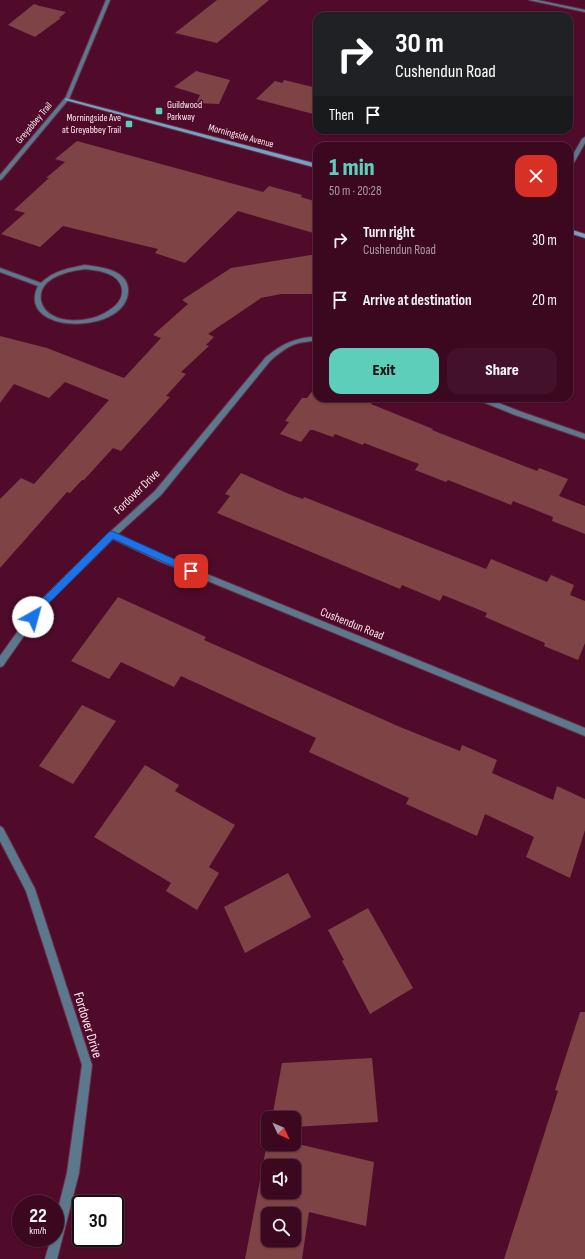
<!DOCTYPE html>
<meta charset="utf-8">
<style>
body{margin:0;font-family:"Sofia Sans Condensed",sans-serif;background:#431129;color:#f1f3f6;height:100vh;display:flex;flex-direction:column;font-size:15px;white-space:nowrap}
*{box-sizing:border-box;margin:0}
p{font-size:13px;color:#ac9aa5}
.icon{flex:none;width:22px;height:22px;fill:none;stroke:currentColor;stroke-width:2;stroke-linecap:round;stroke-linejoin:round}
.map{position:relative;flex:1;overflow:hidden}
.sheet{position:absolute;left:313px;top:142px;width:260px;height:260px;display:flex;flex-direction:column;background:#3c0820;border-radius:12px;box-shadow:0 1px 3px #0004,0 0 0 1px #55293e}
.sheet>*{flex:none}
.top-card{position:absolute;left:313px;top:12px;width:260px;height:122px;border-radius:12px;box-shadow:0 1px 3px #0004,0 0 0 1px #55293e;background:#202124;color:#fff;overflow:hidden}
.needle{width:26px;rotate:134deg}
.tools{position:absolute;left:261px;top:1111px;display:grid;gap:8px}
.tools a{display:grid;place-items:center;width:40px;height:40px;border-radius:8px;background:#3c0820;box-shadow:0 1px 3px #0004,0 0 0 1px #55293e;font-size:20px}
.speed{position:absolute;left:12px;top:1195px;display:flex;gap:8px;font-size:20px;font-weight:700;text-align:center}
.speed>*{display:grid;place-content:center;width:52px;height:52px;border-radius:50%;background:#3c0820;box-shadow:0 1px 3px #0004,0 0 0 1px #55293e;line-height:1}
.speed small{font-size:10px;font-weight:400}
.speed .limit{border:2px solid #111;border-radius:6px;background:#fff;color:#111}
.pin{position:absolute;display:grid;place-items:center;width:34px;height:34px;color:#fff;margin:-17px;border-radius:8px;box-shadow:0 2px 6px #0006}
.me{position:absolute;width:44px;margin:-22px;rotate:38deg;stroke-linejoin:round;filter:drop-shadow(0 0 3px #0008)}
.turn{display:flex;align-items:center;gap:14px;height:84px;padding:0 16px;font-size:18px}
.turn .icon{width:52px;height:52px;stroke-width:2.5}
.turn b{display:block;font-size:28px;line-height:34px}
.then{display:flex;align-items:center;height:38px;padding:0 16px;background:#0003;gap:8px;font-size:15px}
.round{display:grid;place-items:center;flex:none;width:42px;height:42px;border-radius:12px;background:#431129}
.summary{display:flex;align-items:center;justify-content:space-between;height:68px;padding:0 16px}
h1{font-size:24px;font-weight:800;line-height:30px;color:#5dceb9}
.action{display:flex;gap:8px;margin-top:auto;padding:8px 16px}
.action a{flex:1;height:46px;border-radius:12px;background:#5dceb9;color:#111;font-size:16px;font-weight:800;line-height:46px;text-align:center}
.action a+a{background:#431129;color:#f1f3f6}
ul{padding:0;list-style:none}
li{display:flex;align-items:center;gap:12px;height:60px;padding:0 16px}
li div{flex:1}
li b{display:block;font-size:15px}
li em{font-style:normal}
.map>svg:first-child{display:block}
.building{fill:#7e4344;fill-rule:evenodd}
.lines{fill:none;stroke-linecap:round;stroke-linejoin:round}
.minor-casing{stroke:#6b2e49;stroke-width:2}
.tertiary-casing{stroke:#6b2e49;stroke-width:2}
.secondary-casing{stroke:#6b2e49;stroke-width:2}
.minor{fill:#5b788c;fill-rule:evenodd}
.tertiary{fill:#5b788c;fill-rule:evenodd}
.secondary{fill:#73a3c3;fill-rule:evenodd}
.route{fill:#1a73e8;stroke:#114b97}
.poi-dot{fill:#5dceb9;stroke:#500b2a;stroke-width:1.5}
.labels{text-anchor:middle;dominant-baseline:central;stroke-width:3;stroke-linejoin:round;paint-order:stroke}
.far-poi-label{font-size:10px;fill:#fae8ed;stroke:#500b2a;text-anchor:start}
.far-street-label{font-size:10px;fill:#fae8ed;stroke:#500b2a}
.street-label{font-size:12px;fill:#fae8ed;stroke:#500b2a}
.near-street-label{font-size:14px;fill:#fae8ed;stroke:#500b2a}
</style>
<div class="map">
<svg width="585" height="1259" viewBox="0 0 585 1259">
<rect width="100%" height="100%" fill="#500b2a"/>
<path class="building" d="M217 0H269L217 43 175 33Z
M34 4 40 6 66 12 59 18H61L35 37 8 25Z
M196 71 230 80 219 104 196 103 200 95 174 87Z
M284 80 317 88V115L256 99 275 81 282 83Z
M77 141 263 192 269 186 302 195 301 197 317 202V234L238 211 185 263 155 253 158 249 63 226 40 247 1 234 25 213 14 210 49 178H46L65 162 55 159Z
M317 254V294H281L261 298 208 334 214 337 206 345 209 346 181 372 186 374 166 396 170 397 121 451 113 448 84 480H82L70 493 67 492 0 568V499L21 478 34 484 109 400 65 382 49 398 14 384 0 403V336L47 348 124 378 161 338 153 335 188 304 182 300 231 268Z
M317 385V398H375L371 404 433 429 432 430 537 471 539 468 568 479 559 496 585 506V534L552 521 553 517 513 501 511 505 448 480 446 482 415 470 419 464 364 443 363 445 335 434 333 437 313 430H310L301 442 280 434 289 422 285 421 302 398H307Z
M241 473 289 494 303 499 304 497 486 569 491 559 547 582 551 575 574 585 570 595 585 601V643L578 660 544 646 545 643 485 617 487 613 443 595 440 601 402 585 400 589 217 513 230 496 225 494Z
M118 597 206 637 204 640 400 727 460 751 462 745 497 760 492 773 553 800 557 786 585 799V830L570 878 526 857 534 837 485 814 477 836 406 804 409 798 309 752 316 738 181 676 174 687 121 662 109 679 71 661Z
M82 705 116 721 73 784 39 766Z
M145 765 179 785 175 791 235 825 209 867 219 873 197 910 166 891 171 883 94 837Z
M288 873 311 917 245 953 224 907Z
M368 908 413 988 370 1014 342 961 344 960 328 930Z
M580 1012H585V1259H504L558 1091 555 1090Z
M372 1058 378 1122 294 1127V1118H272L282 1063Z
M268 1138V1144L294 1143 374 1162 366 1226 309 1212 302 1259H245ZM268 1166H294V1192H268ZM268 1214H294V1240H268Z"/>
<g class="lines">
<defs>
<path id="minor" d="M529 0H537L585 10V12Z
M65 98 69 99 2 179 0 180V175Z
M585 137V143L572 166 569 168V162L582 139Z
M85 265C99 267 126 269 128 288 132 336 14 336 38 286L0 272V268L41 283C53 271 69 268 85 265ZM85 269C91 270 97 270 103 272 126 278 129 299 108 311 95 320 73 323 58 318 50 315 43 310 41 301 37 278 68 271 85 269Z
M317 337V341C295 341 286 347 270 361L161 495 118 534 165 557 585 728V736L159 561 113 539 44 607 3 666 0 667V656L38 603 109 533 155 491 266 357C282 344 296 337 317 337Z
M477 398H486L519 411 585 434V439L515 415 478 400Z
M0 826 3 828 35 889 92 1065 79 1173 57 1259H45L51 1238H55V1221L67 1173 82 1065 26 891 0 841Z"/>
<path id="tertiary" d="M106 0H110L69 99 65 100V99Z"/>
<path id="secondary" d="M65 98 317 164V168L65 100Z
M569 229 585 234V238L569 233Z"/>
</defs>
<use href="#minor" class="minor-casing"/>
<use href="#tertiary" class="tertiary-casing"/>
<use href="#secondary" class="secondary-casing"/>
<use href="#minor" class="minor"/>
<use href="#tertiary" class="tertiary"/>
<use href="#secondary" class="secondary"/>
</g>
<path class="route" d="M112 531 194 568 196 571 194 573H188L113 539 44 608 36 619H30L28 617 38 603 109 532Z"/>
<g class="poi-dot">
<rect x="155" y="107" width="8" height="8" rx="2"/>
<rect x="125" y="120" width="8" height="8" rx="2"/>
</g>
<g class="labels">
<g class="far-poi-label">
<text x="167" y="105">Guildwood<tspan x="167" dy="12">Parkway</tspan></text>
<text x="121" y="118" text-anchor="end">Morningside Ave<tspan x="121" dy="12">at Greyabbey Trail</tspan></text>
</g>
<g class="far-street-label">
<text transform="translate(34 123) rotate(-50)">Greyabbey Trail</text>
<text transform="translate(241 136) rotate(15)">Morningside Avenue</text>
</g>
<g class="street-label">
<text transform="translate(137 492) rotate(-44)">Fordover Drive</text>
<text transform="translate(352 624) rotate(22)">Cushendun Road</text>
</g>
<g class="near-street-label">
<text transform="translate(88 1025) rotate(73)">Fordover Drive</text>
</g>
</g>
</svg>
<div class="tools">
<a><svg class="needle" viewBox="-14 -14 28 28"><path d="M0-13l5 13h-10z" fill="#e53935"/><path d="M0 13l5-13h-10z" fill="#ac9aa5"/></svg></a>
<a><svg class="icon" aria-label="sound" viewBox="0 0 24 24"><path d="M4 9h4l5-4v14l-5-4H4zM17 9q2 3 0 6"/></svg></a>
<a><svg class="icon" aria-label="search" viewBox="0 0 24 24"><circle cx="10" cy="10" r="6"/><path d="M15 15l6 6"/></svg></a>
</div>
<div class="speed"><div>22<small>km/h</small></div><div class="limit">30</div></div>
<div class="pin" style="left:191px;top:571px;background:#d93025"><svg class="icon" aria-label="arrive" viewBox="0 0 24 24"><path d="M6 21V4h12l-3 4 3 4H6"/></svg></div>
<svg class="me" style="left:33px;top:617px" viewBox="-20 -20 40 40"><circle r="19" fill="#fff"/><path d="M0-13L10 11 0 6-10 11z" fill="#1a73e8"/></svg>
<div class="top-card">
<div class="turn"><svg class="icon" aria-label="right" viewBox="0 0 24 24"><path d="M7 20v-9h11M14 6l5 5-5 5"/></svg><div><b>30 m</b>Cushendun Road</div></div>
<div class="then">Then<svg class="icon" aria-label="arrive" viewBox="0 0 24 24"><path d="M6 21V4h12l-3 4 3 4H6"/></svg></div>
</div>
<section class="sheet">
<div class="summary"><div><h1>1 min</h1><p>50 m · 20:28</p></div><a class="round" style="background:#d93025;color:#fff"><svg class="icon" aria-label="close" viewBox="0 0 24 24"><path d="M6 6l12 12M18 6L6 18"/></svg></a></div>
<ul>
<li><svg class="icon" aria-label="right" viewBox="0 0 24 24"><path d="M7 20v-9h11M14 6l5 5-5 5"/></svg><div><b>Turn right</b><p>Cushendun Road</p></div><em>30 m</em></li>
<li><svg class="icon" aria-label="arrive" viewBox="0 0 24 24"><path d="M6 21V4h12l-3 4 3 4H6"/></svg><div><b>Arrive at destination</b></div><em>20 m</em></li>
</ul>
<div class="action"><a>Exit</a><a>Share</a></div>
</section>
</div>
